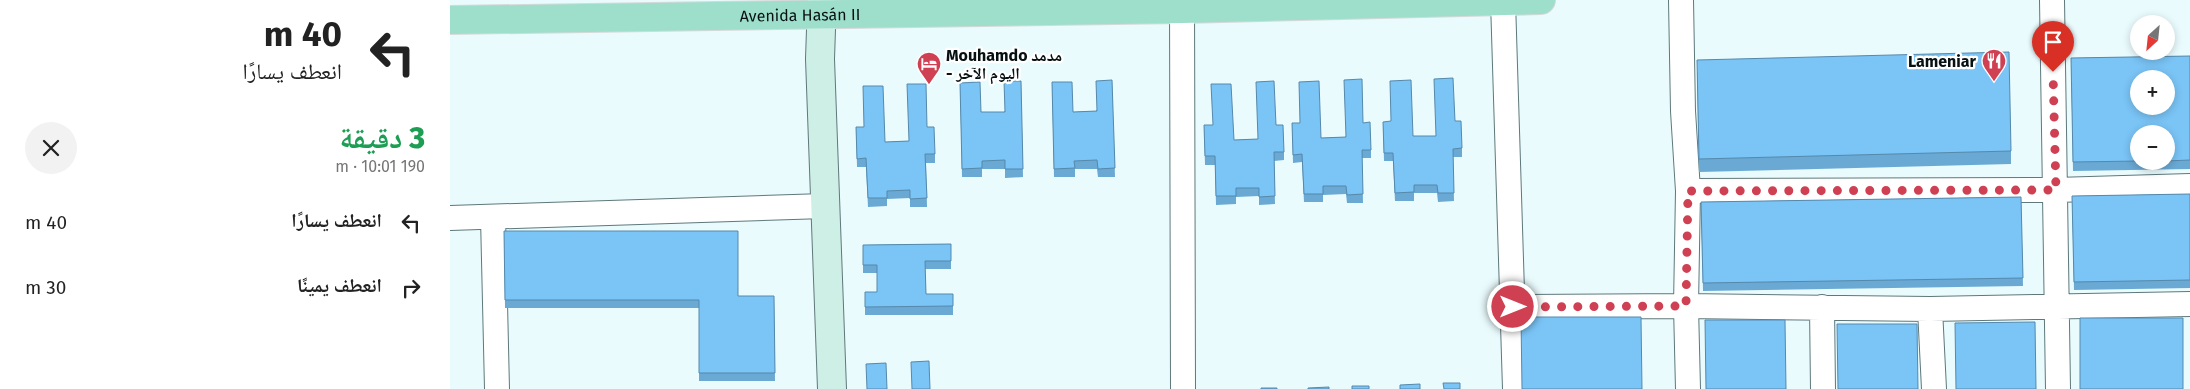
<!DOCTYPE html>
<html lang="ar">
<meta charset="utf-8">
<style>
body{margin:0;font-family:"Fira Sans","Noto Naskh Arabic",sans-serif;background:#f2f2f2;color:#222;direction:rtl;height:100vh;display:flex;flex-direction:column;font-size:19px;white-space:nowrap}
*{box-sizing:border-box;margin:0}
p{font-size:16px;color:#767676}
.icon{flex:none;width:28px;height:28px;fill:none;stroke:currentColor;stroke-width:2;stroke-linecap:round;stroke-linejoin:round}
.map{position:relative;flex:1;overflow:hidden;direction:ltr}
.panel{display:flex;flex-direction:column;background:#fff;width:450px}
.panel>*{flex:none}
.guide{background:#fff;color:#222;overflow:hidden}
.needle{width:32px;rotate:207deg}
.buttons{position:absolute;left:1680px;top:15px;display:grid;gap:10px}
.buttons a{display:grid;place-items:center;width:45px;height:45px;border-radius:50%;background:#fff;box-shadow:0 2px 8px #0003;font-size:25px}
.pin{position:absolute;display:grid;place-items:center;width:42px;height:42px;color:#fff;margin:-51px -21px;border-radius:50% 50% 50% 0;rotate:-45deg;box-shadow:0 0 5px #0007}
.pin .icon{rotate:45deg}
.me{position:absolute;width:55px;margin:-28px;rotate:90deg;stroke-linejoin:round;filter:drop-shadow(0 0 4px #0008)}
.turn{display:flex;align-items:center;gap:18px;height:105px;padding:0 25px;font-size:22px}
.turn .icon{width:65px;height:65px;stroke-width:2.5}
.turn b{display:block;font-size:35px;line-height:42px}
.round{display:grid;place-items:center;flex:none;width:52px;height:52px;border-radius:26px;background:#f2f2f2}
.summary{display:flex;align-items:center;justify-content:space-between;height:85px;padding:0 25px}
h1{font-size:30px;font-weight:800;line-height:38px;color:#1e9e55}
ul{padding:0;list-style:none}
li{display:flex;align-items:center;gap:15px;height:65px;padding:0 25px}
li div{flex:1}
li b{display:block;font-size:19px}
li em{font-style:normal}
main{display:flex;flex:1;min-height:0}
.map>svg:first-child{display:block}
.lines{fill:none;stroke-linecap:round;stroke-linejoin:round}
.street-casing{stroke:#5e787b;stroke-width:26}
.secondary-casing{stroke:#5e787b;stroke-width:30}
.primary-casing{stroke:#d7d9d9;stroke-width:30}
.street{stroke:#fff;stroke-width:24}
.secondary{stroke:#ceefe5;stroke-width:28}
.primary{stroke:#9edfcb;stroke-width:28}
.wall{fill:#69a9d4;fill-rule:evenodd}
.building{fill:#7ac4f6;stroke:#5589ac;fill-rule:evenodd}
.route{stroke:#d04053;stroke-width:9;stroke-dasharray:0 16.2}
.labels{text-anchor:middle;dominant-baseline:central;stroke-width:4.5;stroke-linejoin:round;paint-order:stroke}
.street-label{font-size:16px;fill:#071112;stroke:#fff}
.poi-label{font-size:16px;font-weight:bold;fill:#071112;stroke:#fff;text-anchor:start}
</style>
<main>
<div class="map">
<svg width="1740" height="389" viewBox="0 0 1740 389">
<rect width="100%" height="100%" fill="#eafbfd"/>
<g class="lines">
<defs>
<path id="street" d="M732 0 733 389
M1231 0 1233 111 1238 191 1236 306 1238 389
M1602 0 1608 389
M1053 1 1065 389
M1238 191 1606 190 1740 186
M43 217 47 389
M0 218 374 206
M1063 307 1236 306 1480 309 1740 304
M1372 307 1373 389
M1480 309 1484 389"/>
<path id="secondary" d="M372 0 370 59 382 389"/>
<g id="primary">
<path id="s1" d="M0 20 733 9 1091 0"/>
</g>
</defs>
<use href="#street" class="street-casing"/>
<use href="#secondary" class="secondary-casing"/>
<use href="#primary" class="primary-casing"/>
<use href="#street" class="street"/>
<use href="#secondary" class="secondary"/>
<use href="#primary" class="primary"/>
</g>
<path class="wall" d="M1740 56V169L1623 171 1621 58ZM1716 134V161H1689Z
M1247 72 1561 151V164L1249 172Z
M662 80 665 177H648L647 169H625V177H604L602 82 623 112 646 111Z
M571 81 573 177 555 178V169H532V177H512L510 83 531 112H554Z
M1005 121 1012 148V157H1003L1004 201 988 202 987 193H964V201H945L943 161H934L933 122 963 136H986Z
M842 123 871 138 895 137 913 123 921 150V158H912L913 203H897L896 194 873 195V202H854L852 162 843 163Z
M754 125 784 140 808 139 826 125 834 152V160L824 161 825 204 809 205V196L786 197V204L766 205 765 165H755Z
M406 127 435 142 459 141 477 127 485 154V163H476L477 207H460V198L437 199V206L418 207 416 167H407Z
M1740 194V288L1624 290 1622 196Z
M1571 197 1573 286 1253 291 1251 202Z
M54 231 288 296H324L325 381H249V308H55Z
M501 244V269H475L476 294H503V315H415V292H427V273H413V245Z"/>
<path class="building" d="M1559 52 1561 151 1249 159 1247 60Z
M1740 56V160L1716 161V134H1689V161L1623 162 1621 58ZM1689 79H1716V106H1689Z
M1003 78 1005 121H1011L1012 148 1003 149 1004 193H988L987 185H964V192L945 193 943 153H934L933 122 941 121 940 81 961 80 963 136H986L984 79Z
M912 79 913 123 920 122 921 150H912L913 194 897 195 896 186H873V194H854L852 154 843 155 842 123H850L849 82 869 81 871 138 896 137 894 80Z
M662 80 665 168 648 169 647 160 624 161 625 168 604 169 602 82H622L623 112 647 111 646 81Z
M554 81H571L573 169H555V160L532 161V168L512 169 510 83 530 82 531 112H555Z
M824 81 826 125H833L834 152H824L825 196 809 197V188H786V196H766L765 156H755L754 125H763L761 84H781L784 140 808 139 806 82Z
M457 84H476L477 127H484L485 154H475L477 198 460 199V190L437 191V198H418L416 158 407 159 406 127H414L413 86H433L435 142 459 141Z
M1740 194V280L1624 282 1622 196Z
M1571 197 1573 278 1253 283 1251 202Z
M54 231H288V296H324L325 373H249V300H55Z
M501 244V261H475L476 294H503V306L415 307V292H427V265H413V245Z
M1071 317H1191L1192 389H1072Z
M1630 318H1733V389H1630Z
M1255 320H1335L1336 389H1256Z
M1585 322 1586 389H1506L1505 323Z
M1387 324H1467L1468 389H1388Z
M479 361 480 389H462L461 362Z
M436 363 437 389H417L416 364Z
M993 383H1010V389H994Z
M970 384V389H950V385Z
M902 386H919V389H902Z
M879 387V389H858V388Z
M811 388H827V389H811Z"/>
<g class="lines">
<path class="route" d="M1063 307 1236 306 1238 191 1606 190 1603 72"/>
</g>
<defs>
<symbol id="restaurant-pin" viewBox="-11 -11 22 30"><path d="M0 17L-7.5 6A9.5 9.5 0 1 1 7.5 6Z" fill="#d04053" stroke="#fff"/><path d="M-5-6h1v4h1v-4h1v4h1v-4h1v5L-1.5 .5V6h-2V.5L-5-1ZM5-6V6H3V1.5H1.5Q1.5-4 5-6Z" fill="#fff"/></symbol>
<symbol id="hotel-pin" viewBox="-11 -11 22 30"><path d="M0 17L-7.5 6A9.5 9.5 0 1 1 7.5 6Z" fill="#d04053" stroke="#fff"/><path d="M-6-4.5h1.5V1H6V5H4.5V3h-9V5H-6ZM-4 0a1.8 1.8 0 1 1 3.6 0ZM.5 0V-2.5h3Q6-2.5 6 0Z" fill="#fff"/></symbol>
</defs>
<g fill-rule="evenodd">
<use href="#restaurant-pin" x="1530" y="47" width="28" height="38"/>
<use href="#hotel-pin" x="465" y="50" width="28" height="38"/>
</g>
<g class="labels">
<g class="street-label">
<text stroke="none"><textPath href="#s1" startOffset="350">Avenida Hasán II</textPath></text>
</g>
<g class="poi-label">
<text x="496" y="55">Mouhamdo مدمد<tspan x="496" dy="18">- اليوم الآخر</tspan></text>
<text x="1526" y="61" text-anchor="end">Lameniar</text>
</g>
</g>
</svg>
<div class="buttons">
<a><svg class="needle" viewBox="-14 -14 28 28"><path d="M0-13l5 13h-10z" fill="#e53935"/><path d="M0 13l5-13h-10z" fill="#767676"/></svg></a>
<a>+</a>
<a>−</a>
</div>
<div class="pin" style="left:1603px;top:72px;background:#d93025"><svg class="icon" aria-label="arrive" viewBox="0 0 24 24"><path d="M6 21V4h12l-3 4 3 4H6"/></svg></div>
<svg class="me" style="left:1063px;top:307px" viewBox="-20 -20 40 40"><circle r="17" fill="#d04053" stroke="#fff" stroke-width="3"/><path d="M0-11L8 9 0 5-8 9z" fill="#fff"/></svg>
</div>
<section class="panel">
<div class="guide">
<div class="turn"><svg class="icon" aria-label="left" viewBox="0 0 24 24"><path d="M17 20v-9H6M10 6l-5 5 5 5"/></svg><div><b>40 m</b>انعطف يسارًا</div></div>
</div>
<div class="summary"><div><h1>3 دقيقة</h1><p>190 m · 10:01</p></div><a class="round"><svg class="icon" aria-label="close" viewBox="0 0 24 24"><path d="M6 6l12 12M18 6L6 18"/></svg></a></div>
<ul>
<li><svg class="icon" aria-label="left" viewBox="0 0 24 24"><path d="M17 20v-9H6M10 6l-5 5 5 5"/></svg><div><b>انعطف يسارًا</b></div><em>40 m</em></li>
<li><svg class="icon" aria-label="right" viewBox="0 0 24 24"><path d="M7 20v-9h11M14 6l5 5-5 5"/></svg><div><b>انعطف يمينًا</b></div><em>30 m</em></li>
</ul>
</section>
</main>
